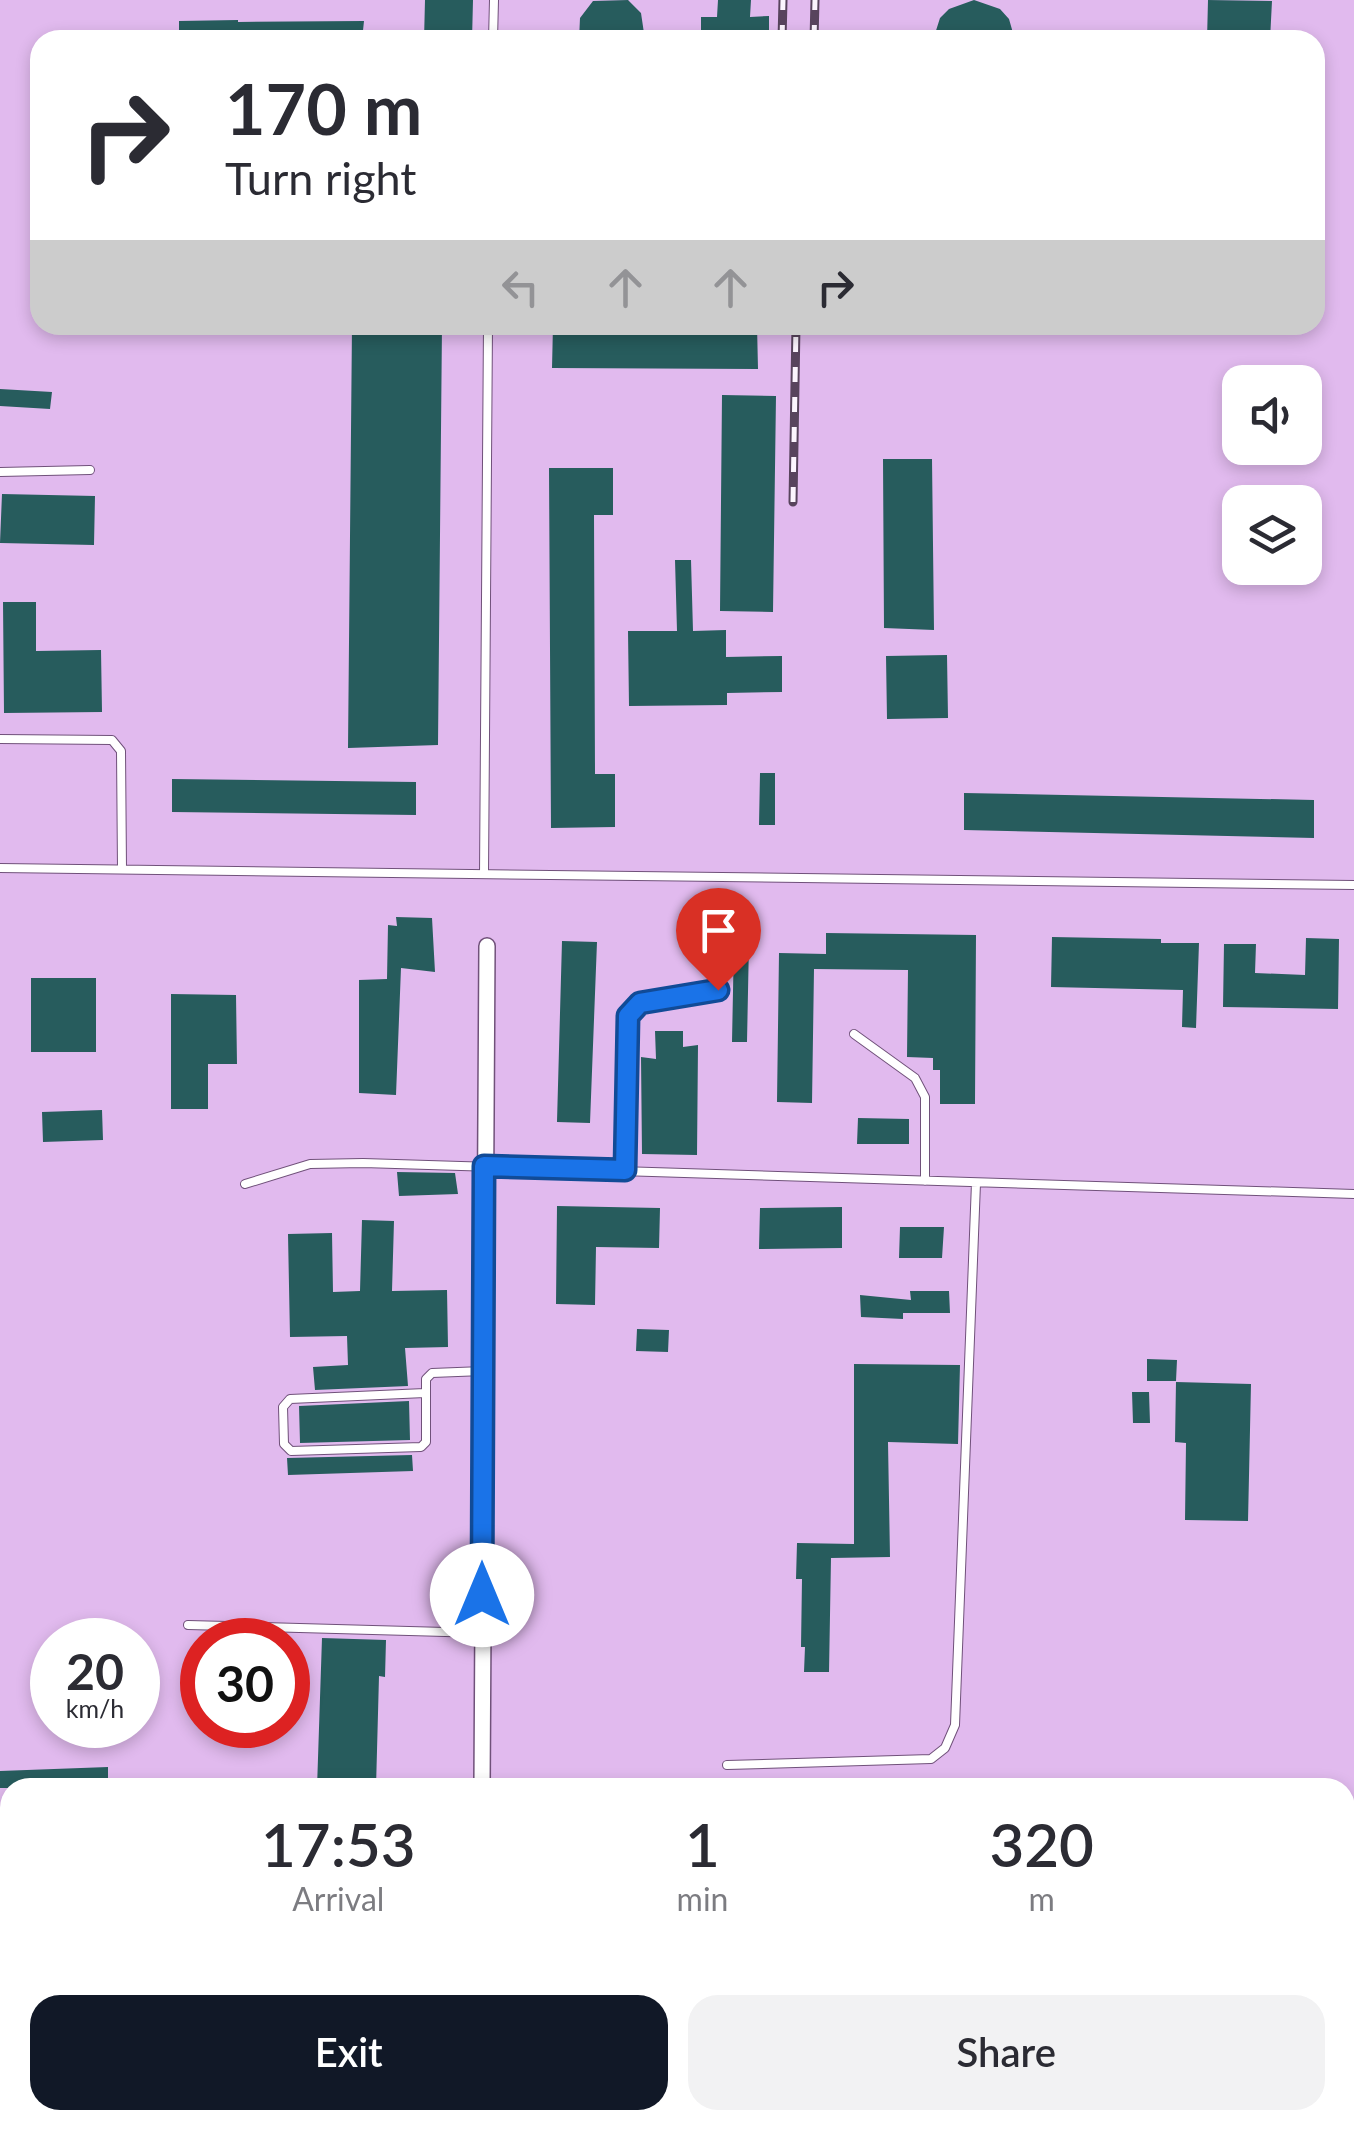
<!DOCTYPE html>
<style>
body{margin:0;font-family:Lato,sans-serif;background:#f2f2f3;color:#2b2b33;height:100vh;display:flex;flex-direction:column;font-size:38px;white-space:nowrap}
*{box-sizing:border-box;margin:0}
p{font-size:32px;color:#7c7c81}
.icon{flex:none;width:55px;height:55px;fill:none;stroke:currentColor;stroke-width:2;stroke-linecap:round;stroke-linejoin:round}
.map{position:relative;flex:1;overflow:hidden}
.side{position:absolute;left:0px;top:1778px;width:1355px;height:352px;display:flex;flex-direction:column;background:#fff;border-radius:30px 30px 0 0;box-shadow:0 5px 15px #0003}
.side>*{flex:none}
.top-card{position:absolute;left:30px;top:30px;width:1295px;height:305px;border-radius:30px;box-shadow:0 5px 15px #0003;background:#fff;color:#2b2b33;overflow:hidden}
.tools{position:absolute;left:1222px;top:365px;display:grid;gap:20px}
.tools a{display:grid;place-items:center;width:100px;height:100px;border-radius:20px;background:#fff;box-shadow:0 5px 15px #0003;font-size:50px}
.speed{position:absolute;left:30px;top:1618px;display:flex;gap:20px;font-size:50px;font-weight:700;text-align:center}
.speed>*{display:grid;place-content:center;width:130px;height:130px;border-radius:50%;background:#fff;box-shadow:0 5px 15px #0003;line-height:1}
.speed small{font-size:25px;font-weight:400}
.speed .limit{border:15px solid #d22;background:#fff;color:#111}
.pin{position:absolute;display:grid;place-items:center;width:85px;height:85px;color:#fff;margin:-102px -42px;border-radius:50% 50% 50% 0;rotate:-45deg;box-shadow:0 0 10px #0007}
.pin .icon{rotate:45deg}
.me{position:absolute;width:110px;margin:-55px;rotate:0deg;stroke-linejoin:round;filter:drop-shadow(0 0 8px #0008)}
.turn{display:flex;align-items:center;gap:35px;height:210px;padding:0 30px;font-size:45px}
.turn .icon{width:130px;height:130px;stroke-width:2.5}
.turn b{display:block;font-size:70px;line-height:85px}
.lanes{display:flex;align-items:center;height:95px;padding:0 30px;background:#0003;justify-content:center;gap:50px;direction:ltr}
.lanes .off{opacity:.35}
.eta{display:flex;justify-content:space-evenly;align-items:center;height:170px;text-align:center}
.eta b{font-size:60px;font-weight:600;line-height:70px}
.cta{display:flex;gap:20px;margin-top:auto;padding:20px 30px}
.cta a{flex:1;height:115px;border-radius:30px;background:#111827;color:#fff;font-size:40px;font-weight:600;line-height:115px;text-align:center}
.cta a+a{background:#f2f2f3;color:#2b2b33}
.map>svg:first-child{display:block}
.built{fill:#e1baee;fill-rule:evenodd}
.building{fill:#275c5d}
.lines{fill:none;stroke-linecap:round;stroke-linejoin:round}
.lane-casing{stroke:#70517a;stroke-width:10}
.street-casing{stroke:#70517a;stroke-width:18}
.secondary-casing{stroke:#70517a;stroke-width:25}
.lane{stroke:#fff;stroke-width:8}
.street{stroke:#fff;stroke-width:15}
.secondary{stroke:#fff;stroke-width:22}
.rail-casing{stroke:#58445d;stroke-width:9}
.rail{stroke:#fcf5fe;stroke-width:5;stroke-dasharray:15;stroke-linecap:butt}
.route-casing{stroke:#114b97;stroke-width:25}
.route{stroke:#1a73e8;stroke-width:18}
</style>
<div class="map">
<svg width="1354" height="2129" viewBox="0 0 1354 2129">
<rect width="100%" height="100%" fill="#ebc8f6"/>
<path class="built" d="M0 0H1354V2013H1345V1788H10V2090H0ZM40 40H1315V325H40ZM1240 382H1305V448H1240ZM1240 502H1305V568H1240ZM52 1640H138V1725H52ZM202 1640H288V1725H202Z"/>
<path class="building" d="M425 0H473L472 40H424Z
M628 0 641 13 645 40H579L580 18 593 1Z
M718 0H751L750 17 769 16V40H701V17H717Z
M974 0 1000 9 1009 19 1015 40H933L940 18 949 9Z
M1208 0 1272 1 1270 40H1207Z
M238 20V22L364 21 362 40H179V21Z
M352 325H442L438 745 348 748Z
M553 325H757L758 369 552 368Z
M0 389 52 392 50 409 0 406Z
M722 395 776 396 773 612 720 611Z
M883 459H932L934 630 884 628Z
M549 468H613V515H594L595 774H615V827L551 828Z
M2 494 95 496 94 545 0 543Z
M675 560H691L693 631 726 630V657L782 656V692L727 693V705L629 706 628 631H677Z
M3 602H36V651L101 650 102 712 4 713Z
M947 655 948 718 887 719 886 656Z
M760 773H775V825H759Z
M172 779 416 782V815L172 812Z
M964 793 1314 800V838L964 830Z
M396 917 432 918 435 972 401 968 396 1095 359 1093V980L387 979 388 925 397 926Z
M826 933 976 935 975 1104H940V1070H933V1058L907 1057 908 970 814 969 812 1103 777 1102 779 953 826 954Z
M1052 937 1161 939V943H1199L1196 1028 1182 1027 1183 990 1051 987Z
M1306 938 1339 939 1338 1009 1223 1007 1224 944H1256L1255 973 1305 975Z
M562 941 597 942 590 1123 557 1122Z
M734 941 749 942 747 1042H732Z
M31 978H96V1052H31Z
M171 994 236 995 237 1064H208V1109H171Z
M655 1031H683V1047L698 1045 697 1155 642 1154 641 1057 656 1059Z
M102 1110 103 1140 43 1142 42 1112Z
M858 1118 909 1119V1144H857Z
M397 1172 455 1173 458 1194 399 1196Z
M557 1206 660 1208 659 1248 596 1247 595 1305 556 1304Z
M842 1207V1248L759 1249 760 1208Z
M362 1220 394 1221 392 1291 447 1290 448 1347 405 1348 408 1386 315 1390 313 1367 348 1365 347 1336 290 1337 288 1234 332 1233 333 1292 360 1291Z
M900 1227H944L942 1258H899Z
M910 1291H949L950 1313H903V1319L861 1317 860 1295 911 1300Z
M637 1329 669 1330 668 1352 636 1351Z
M1147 1359 1177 1360 1176 1381H1147Z
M854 1364 960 1365 958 1444 888 1442 890 1557 831 1558 829 1672H804L805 1647H801L802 1579H796L797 1543 854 1544Z
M1176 1382 1251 1384 1248 1521 1185 1520 1186 1443 1175 1442Z
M1132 1392H1149L1150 1423H1133Z
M409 1401 410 1440 300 1443 299 1406Z
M412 1455 413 1471 288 1475 287 1458Z
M322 1638 386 1640 385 1677 379 1676 376 1788H317Z
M108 1767V1788H78V1782L36 1783 37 1788H0V1771Z"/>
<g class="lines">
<defs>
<path id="lane" d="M493 40 494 0
M0 472 90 470
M0 739 112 740 121 751 122 869
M0 868 1354 885
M484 874 488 325
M854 1034 915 1078 925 1097V1181
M625 1171 628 1016 640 1003 718 990
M245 1184 310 1164 363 1163 1354 1194
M425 1393 290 1399 283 1407 284 1444 291 1451 421 1447 426 1442V1379L432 1373 483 1371
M188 1625 482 1633
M727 1765 931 1759 945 1748 955 1725 976 1183
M0 1857H10
M1345 2114 1354 2113
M1325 2120 1327 2129
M1227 2129 1297 2120"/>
<path id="street" d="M482 1788 487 946
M481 2129V2120"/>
<path id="secondary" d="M1345 2052 1354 2051
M695 2129 770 2120"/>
</defs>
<use href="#lane" class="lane-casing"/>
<use href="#street" class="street-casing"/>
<use href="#secondary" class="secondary-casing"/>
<use href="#lane" class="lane"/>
<use href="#street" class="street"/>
<use href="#secondary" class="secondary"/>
<defs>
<path id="rail" d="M782 40 783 0
M814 40 815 0
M793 502 796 325"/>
</defs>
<use href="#rail" class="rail-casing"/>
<use href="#rail" class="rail"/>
</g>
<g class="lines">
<defs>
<path id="route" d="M482 1595 484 1166 625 1170 628 1016 640 1003 718 990"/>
</defs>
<use href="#route" class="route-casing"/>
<use href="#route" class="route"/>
</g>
</svg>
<div class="tools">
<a><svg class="icon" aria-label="sound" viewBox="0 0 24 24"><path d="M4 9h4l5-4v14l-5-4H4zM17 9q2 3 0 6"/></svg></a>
<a><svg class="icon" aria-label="layers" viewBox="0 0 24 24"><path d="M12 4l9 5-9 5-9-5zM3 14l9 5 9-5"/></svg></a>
</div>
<div class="speed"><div>20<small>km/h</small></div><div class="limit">30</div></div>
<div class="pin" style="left:718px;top:990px;background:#d93025"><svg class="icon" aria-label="arrive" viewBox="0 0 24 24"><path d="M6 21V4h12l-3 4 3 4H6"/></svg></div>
<svg class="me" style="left:482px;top:1595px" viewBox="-20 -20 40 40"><circle r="19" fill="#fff"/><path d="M0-13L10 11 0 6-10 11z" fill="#1a73e8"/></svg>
<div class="top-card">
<div class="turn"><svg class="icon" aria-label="right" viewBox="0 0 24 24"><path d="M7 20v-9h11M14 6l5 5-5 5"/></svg><div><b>170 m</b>Turn right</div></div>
<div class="lanes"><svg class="icon off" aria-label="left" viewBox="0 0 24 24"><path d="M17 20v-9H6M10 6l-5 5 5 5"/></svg><svg class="icon off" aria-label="ahead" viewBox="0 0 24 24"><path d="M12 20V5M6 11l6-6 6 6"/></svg><svg class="icon off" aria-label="ahead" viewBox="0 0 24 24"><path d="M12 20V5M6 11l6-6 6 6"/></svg><svg class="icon" aria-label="right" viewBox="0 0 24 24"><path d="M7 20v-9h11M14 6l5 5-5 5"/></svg></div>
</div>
<section class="side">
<div class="eta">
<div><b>17:53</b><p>Arrival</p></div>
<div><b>1</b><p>min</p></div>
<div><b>320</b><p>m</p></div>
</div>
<div class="cta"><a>Exit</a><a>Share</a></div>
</section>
</div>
